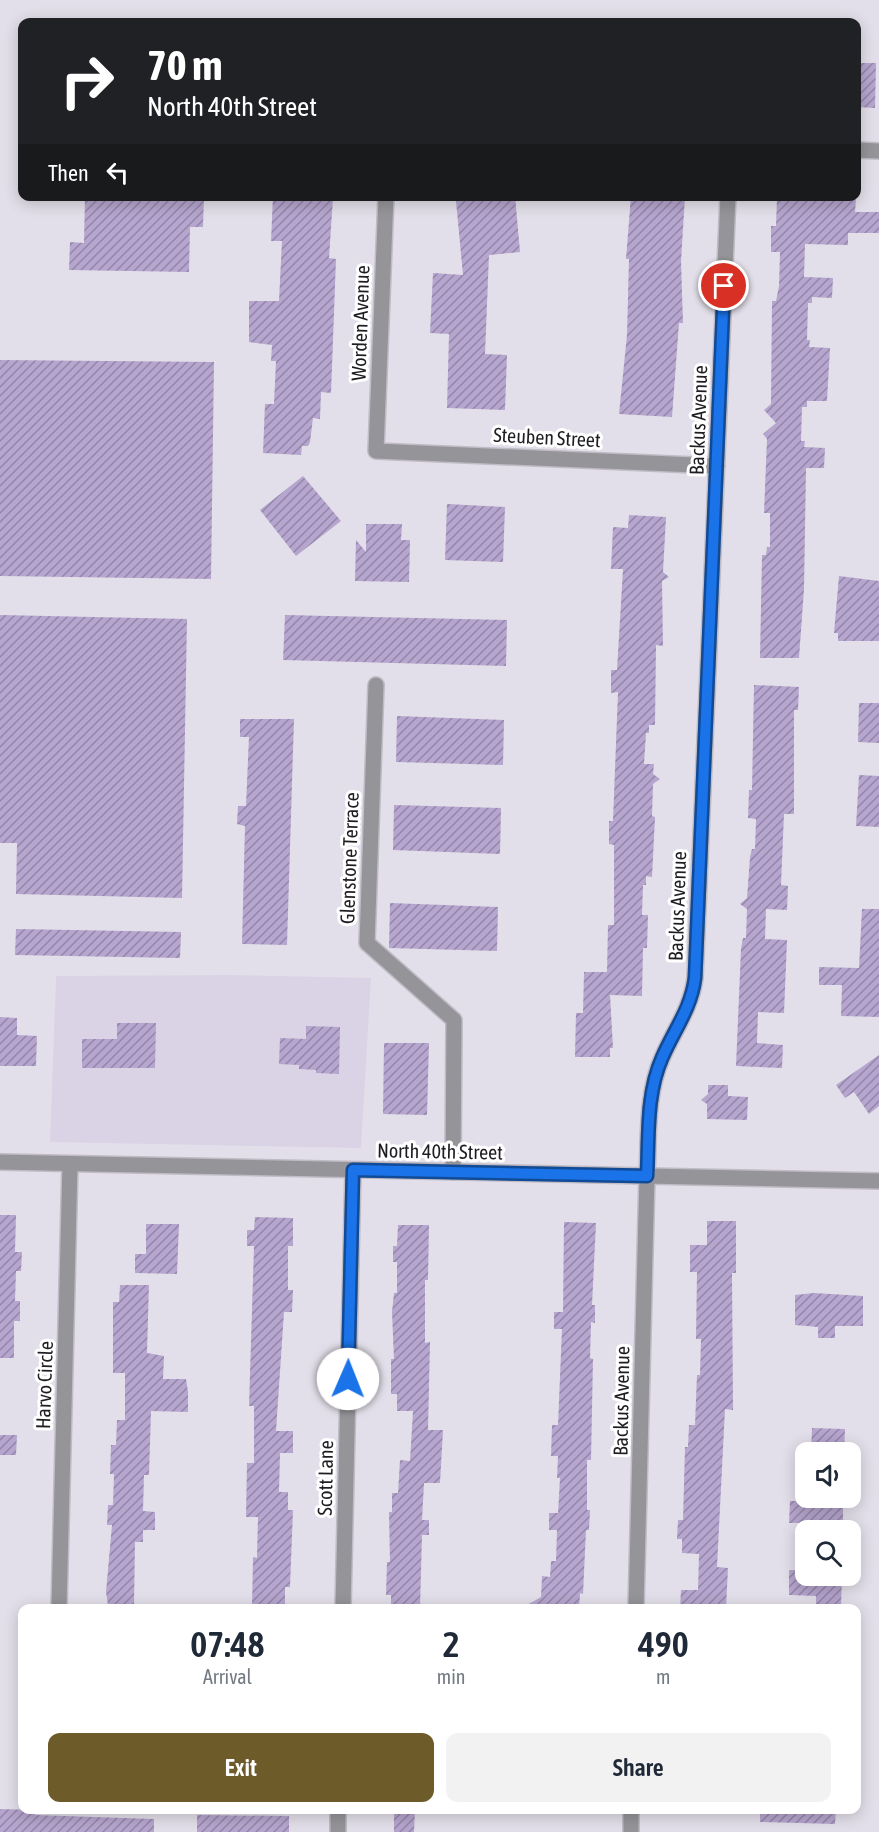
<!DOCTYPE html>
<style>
body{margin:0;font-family:"Asap Condensed",sans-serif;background:#f2f2f3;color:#1f2937;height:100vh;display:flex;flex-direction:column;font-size:22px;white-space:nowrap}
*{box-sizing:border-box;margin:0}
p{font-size:20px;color:#747a83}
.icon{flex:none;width:33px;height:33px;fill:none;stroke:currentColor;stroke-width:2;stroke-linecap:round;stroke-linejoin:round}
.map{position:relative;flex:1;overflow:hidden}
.sheet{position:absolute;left:18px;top:1604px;width:843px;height:210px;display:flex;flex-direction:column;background:#fff;border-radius:12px;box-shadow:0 3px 15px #0003}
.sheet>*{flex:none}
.guide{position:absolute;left:18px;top:18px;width:843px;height:183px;border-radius:12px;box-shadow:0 3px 15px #0003;background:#202124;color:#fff;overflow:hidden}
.buttons{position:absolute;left:795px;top:1442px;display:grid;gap:12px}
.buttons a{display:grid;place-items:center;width:66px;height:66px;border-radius:12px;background:#fff;box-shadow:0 3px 15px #0003;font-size:30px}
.pin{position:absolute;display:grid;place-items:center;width:51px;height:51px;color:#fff;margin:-26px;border:3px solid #fff;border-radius:50%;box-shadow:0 2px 6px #0007}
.me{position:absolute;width:66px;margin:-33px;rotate:1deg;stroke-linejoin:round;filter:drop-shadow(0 0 4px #0008)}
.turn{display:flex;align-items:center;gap:21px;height:126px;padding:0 30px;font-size:27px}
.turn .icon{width:78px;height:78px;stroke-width:2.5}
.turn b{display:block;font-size:42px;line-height:51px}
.then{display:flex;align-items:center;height:57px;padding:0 30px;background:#0003;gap:12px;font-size:22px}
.eta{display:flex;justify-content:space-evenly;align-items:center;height:102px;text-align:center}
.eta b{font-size:36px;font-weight:600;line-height:42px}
.primary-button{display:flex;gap:12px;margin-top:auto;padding:12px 30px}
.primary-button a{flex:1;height:69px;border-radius:12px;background:#6d5b29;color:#fff;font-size:24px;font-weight:600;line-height:69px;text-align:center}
.primary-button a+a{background:#f2f2f3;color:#1f2937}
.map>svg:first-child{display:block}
.built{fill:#dad3e5}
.building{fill:url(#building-hatch)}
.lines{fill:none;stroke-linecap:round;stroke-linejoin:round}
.minor-casing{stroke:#c0bcc6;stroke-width:18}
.tertiary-casing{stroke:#c0bcc6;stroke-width:18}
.minor{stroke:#959498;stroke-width:15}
.tertiary{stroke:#959498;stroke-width:15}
.route-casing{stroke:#114b97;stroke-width:15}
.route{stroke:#1a73e8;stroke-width:10}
.labels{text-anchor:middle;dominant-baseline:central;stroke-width:6;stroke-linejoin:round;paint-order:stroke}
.street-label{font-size:20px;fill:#1f1d21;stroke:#fff}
</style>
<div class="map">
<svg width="879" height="1832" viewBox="0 0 879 1832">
<defs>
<pattern id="building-hatch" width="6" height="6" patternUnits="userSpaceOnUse" patternTransform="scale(1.5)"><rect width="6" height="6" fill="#b6a5ce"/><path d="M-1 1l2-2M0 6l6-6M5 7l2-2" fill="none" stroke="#9386a7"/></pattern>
</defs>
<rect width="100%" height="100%" fill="#e3dfea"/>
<path class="built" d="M229 975 371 978 361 1148 50 1142 56 976Z"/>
<path class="building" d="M856 63H876L875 108 856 107Z
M85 196H204L203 227H190L189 272 69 270 70 242 84 243Z
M273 196 333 198 329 258 336 259 331 393 321 392 320 419 313 418 310 442 308 446H302L301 455 263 453 265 404H274L276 361H271L272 345 249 342V301H279L282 241H271Z
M515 196 520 252 489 255 485 354 507 355 505 410 447 408 449 334 430 333 433 273 463 275 456 201Z
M631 196 685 197 681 261 683 323H679L672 417 619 414 627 335 629 259H626Z
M777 197 856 199 855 212H879V233H848V245L805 244 804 277 833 278 832 298 812 297V303H808L807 340H810L809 347 830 348 827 401H807V407H802L801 441H805L804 447 825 448 824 468H806L804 589 799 658H760L762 555H766L767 547H770V513H764L767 439 763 434 776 423 764 410 771 404 772 301H776L779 286 780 252H771V226H776Z
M0 360 214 362 211 579 0 576Z
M303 476 341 521 296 556 260 510Z
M447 504 505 507 503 562 445 560Z
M629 515 666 517 663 572 669 577 662 581 663 646 656 645 655 725H649V733H646L644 764H654L653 774 660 779 653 784 652 816 655 817 652 877 646 876V885H643L642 915H648L647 948H643L642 996 610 995 613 1048H610V1057H575L576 1013H583L584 972H607L608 925H614V845L609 844V821H613L618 692 611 693V670H617L623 569H611L613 527 628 528Z
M366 524H402L401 540H410L409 582 355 581 356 540 366 552Z
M839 576 879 581V641H838V633H834Z
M0 615 187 619 182 898 16 894 17 843H0Z
M285 615 507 620 506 666 283 660Z
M754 685 799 687 798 710H794V814H784L781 885 788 886 787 910 766 909 765 939 787 940 784 1013 758 1012 757 1043 783 1045 782 1068 736 1066 741 949 743 938H746L747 909 740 904 747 898 750 857 752 849H755L756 819 748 818 749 790H752Z
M859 703H879V743L858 742Z
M397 716 504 720 503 765 396 762Z
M240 719H294L287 945 242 944 245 826 237 824 238 806H246L249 737H240Z
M859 775 879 776V827L856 826Z
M394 805 501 808 500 854 393 850Z
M390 903 498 907 497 951 389 948Z
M862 909H879V1017L841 1016 842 985H819V967L859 968Z
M16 929 181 932 180 958 15 955Z
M0 1017 17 1018V1035L37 1036 36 1066H0Z
M117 1023H156L155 1068H82V1039H117Z
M306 1026 340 1027 339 1074 316 1073V1070L299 1069V1065L279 1064 280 1038 306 1039Z
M384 1043H429L427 1115 383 1114Z
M879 1055V1106L869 1114 854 1092 845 1098 836 1085Z
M708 1085H728V1096L748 1097 747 1120 707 1119V1104L701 1100 708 1094Z
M0 1215H16L15 1252H22L21 1271H16L15 1301H20V1321H14V1358H0Z
M255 1217 293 1218V1246H288V1290H293L292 1312H284L276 1431H293V1453H280L279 1492H288V1510H293L290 1587H285V1608H252L253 1557 257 1558 258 1517H246L247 1463H254V1406H249L254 1246H247V1230H254Z
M707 1221H736V1273H732L733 1410 725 1409 717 1567 728 1568 726 1608H680L681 1590H698L699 1554 682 1553V1539H677L678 1520H683L685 1447H688L689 1425H695L697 1375H700L701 1339H696L697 1272H690V1245H707Z
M564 1222 596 1223 592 1305H595V1323L591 1322 590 1358 593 1359 591 1460H587V1510H590L589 1530H586L583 1594 580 1593 579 1608H522L541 1597 542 1576 550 1577 551 1561H556L557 1530H549V1513H558L560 1478H557L558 1456H551L552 1425H558L562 1329H554V1312H563Z
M146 1224H179L177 1274 135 1273V1254H146Z
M398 1225H429L428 1280H425V1343L430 1342 428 1430H443L440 1483H424L422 1520H429V1535H422L420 1608H391V1595H386L387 1562H390L389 1512H392V1493H398L400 1460 410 1461 413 1411H397V1394H391V1359H394L392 1312 394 1293H397V1262H393V1246H397Z
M120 1285H149L147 1353 164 1356 163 1379H186L188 1392V1412L151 1411 149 1475H144L143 1511 155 1512V1530H143V1542H135L134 1605H108L106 1592 112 1525H107L108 1505H113L114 1474H110L111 1445H116L117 1420H125V1373H113V1302H119Z
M814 1293 863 1296V1326H835V1338H818V1327L795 1325V1295Z
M812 1428 845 1429 844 1452H811Z
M0 1435H17L16 1455H0Z
M790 1501H843V1524H832V1530H806L807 1523H789Z
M789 1570H806V1575H842L841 1608H816V1596L789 1595Z
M0 1809 35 1810V1815L154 1819V1832H0Z
M394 1809H415L414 1832H394Z
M760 1809H836L835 1824 760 1822Z
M197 1815 289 1816V1832H197Z"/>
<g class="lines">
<defs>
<path id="minor" d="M856 150 879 151
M386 196 376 451 717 466
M376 685 367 943 454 1020 453 1172
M647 1176C649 1137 646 1094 662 1058 674 1030 691 1009 695 978L728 196
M59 1608 70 1164
M343 1608 353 1170
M338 1832V1809"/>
<path id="tertiary" d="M0 1162 879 1181
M636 1608 647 1176
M631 1832V1809"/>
</defs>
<use href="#minor" class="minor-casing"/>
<use href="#tertiary" class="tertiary-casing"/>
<use href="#minor" class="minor"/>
<use href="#tertiary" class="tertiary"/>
</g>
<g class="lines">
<defs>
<path id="route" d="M348 1379 353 1170 647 1176C649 1137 646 1094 662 1058 674 1030 691 1009 695 978L724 286"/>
</defs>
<use href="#route" class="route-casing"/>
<use href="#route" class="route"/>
</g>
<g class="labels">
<g class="street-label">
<text transform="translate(360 323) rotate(-88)">Worden Avenue</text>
<text transform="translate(698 420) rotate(-88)">Backus Avenue</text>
<text transform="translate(547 437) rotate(3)">Steuben Street</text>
<text transform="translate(349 858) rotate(-88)">Glenstone Terrace</text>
<text transform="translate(677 906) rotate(-88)">Backus Avenue</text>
<text transform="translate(440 1151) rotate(1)">North 40th Street</text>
<text transform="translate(44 1385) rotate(-88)">Harvo Circle</text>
<text transform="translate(621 1401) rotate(-89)">Backus Avenue</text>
<text transform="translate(325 1478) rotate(-89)">Scott Lane</text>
</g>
</g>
</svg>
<div class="buttons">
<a><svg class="icon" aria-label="sound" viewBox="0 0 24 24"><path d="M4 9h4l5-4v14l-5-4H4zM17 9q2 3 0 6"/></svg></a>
<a><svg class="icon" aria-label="search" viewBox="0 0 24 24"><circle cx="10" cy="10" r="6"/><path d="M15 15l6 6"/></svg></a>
</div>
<div class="pin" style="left:724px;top:286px;background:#d93025"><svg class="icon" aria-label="arrive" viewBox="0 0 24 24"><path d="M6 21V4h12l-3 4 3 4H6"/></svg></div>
<svg class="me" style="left:348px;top:1379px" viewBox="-20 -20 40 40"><circle r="19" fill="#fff"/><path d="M0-13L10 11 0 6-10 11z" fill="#1a73e8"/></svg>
<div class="guide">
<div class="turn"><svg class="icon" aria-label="right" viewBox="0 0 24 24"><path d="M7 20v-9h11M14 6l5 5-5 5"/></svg><div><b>70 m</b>North 40th Street</div></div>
<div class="then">Then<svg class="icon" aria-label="left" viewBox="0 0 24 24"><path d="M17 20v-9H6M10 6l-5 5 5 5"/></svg></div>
</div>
<section class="sheet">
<div class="eta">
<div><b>07:48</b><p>Arrival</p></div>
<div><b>2</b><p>min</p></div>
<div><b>490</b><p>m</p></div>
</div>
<div class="primary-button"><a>Exit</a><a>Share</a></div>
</section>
</div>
